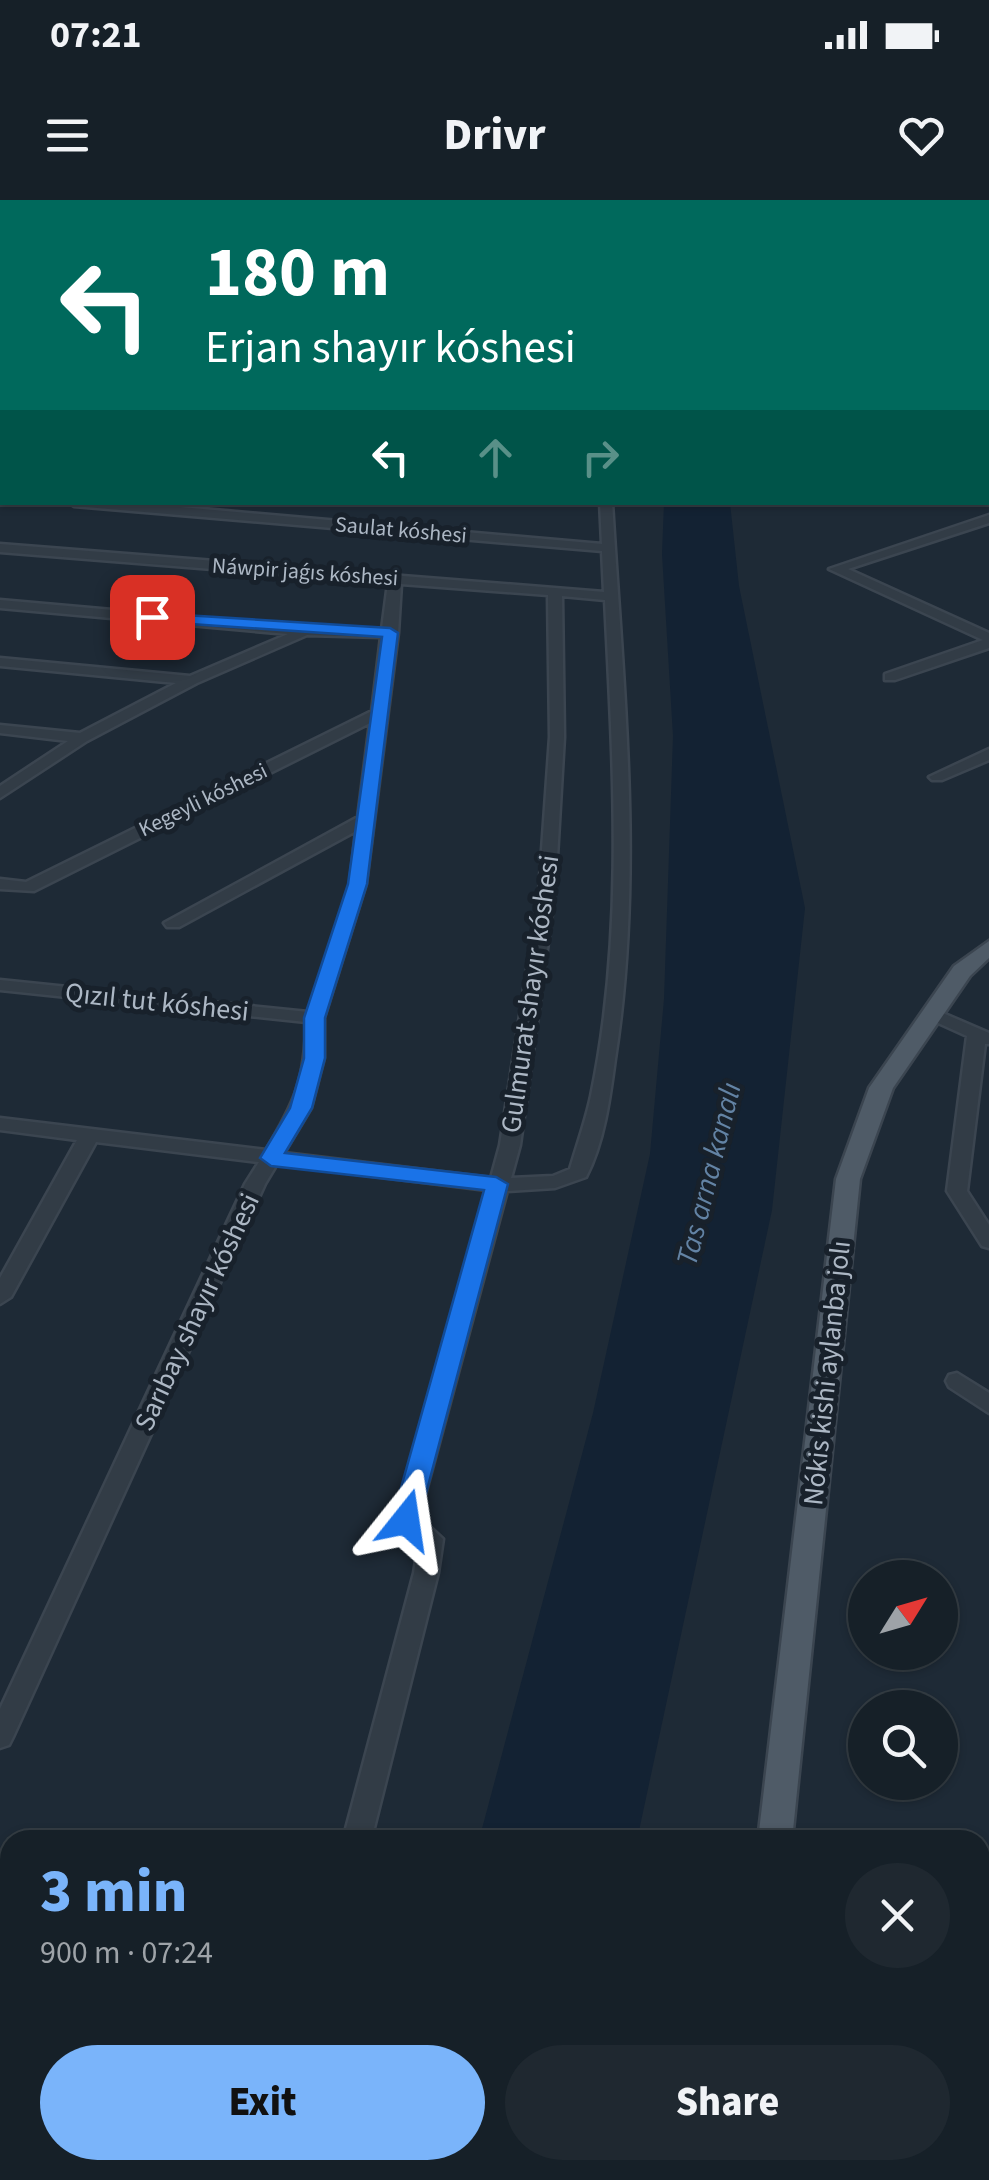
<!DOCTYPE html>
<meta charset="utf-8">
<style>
body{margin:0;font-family:"Source Sans 3",sans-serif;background:#1f2830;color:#f1f3f6;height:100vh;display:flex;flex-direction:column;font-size:38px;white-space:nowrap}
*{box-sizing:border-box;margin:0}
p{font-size:32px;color:#9ea3a8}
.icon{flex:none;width:55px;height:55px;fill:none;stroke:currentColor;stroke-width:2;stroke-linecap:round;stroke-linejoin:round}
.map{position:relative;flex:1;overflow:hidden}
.drawer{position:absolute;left:0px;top:1630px;width:990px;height:350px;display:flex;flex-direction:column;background:#162028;border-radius:30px 30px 0 0;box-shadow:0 2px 8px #0004,0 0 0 2px #353e45}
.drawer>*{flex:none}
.banner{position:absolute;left:0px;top:0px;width:990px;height:305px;box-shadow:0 2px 8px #0004,0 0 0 2px #353e45;background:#00695c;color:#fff;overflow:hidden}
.needle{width:65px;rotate:53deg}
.buttons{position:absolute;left:848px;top:1360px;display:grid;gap:20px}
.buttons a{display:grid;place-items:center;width:110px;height:110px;border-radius:50%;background:#162028;box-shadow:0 2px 8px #0004,0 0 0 2px #353e45;font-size:50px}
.pin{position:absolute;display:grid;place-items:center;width:85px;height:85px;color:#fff;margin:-42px;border-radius:20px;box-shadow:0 5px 15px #0006}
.me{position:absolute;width:110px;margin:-55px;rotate:15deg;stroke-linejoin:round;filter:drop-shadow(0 0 8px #0008)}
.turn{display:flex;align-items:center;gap:35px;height:210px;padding:0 40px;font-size:45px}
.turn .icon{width:130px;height:130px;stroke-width:2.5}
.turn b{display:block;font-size:70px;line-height:85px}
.lanes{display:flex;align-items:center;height:95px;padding:0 40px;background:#0003;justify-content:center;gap:50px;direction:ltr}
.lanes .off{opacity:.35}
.round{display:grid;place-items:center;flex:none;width:105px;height:105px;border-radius:52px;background:#1f2830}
.headline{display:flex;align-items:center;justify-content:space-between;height:170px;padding:0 40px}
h1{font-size:60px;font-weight:800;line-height:75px;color:#7ab4fa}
.action{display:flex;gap:20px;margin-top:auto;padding:20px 40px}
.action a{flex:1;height:115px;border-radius:60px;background:#7ab4fa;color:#111;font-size:40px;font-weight:800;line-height:115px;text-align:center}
.action a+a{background:#1f2830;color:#f1f3f6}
.status{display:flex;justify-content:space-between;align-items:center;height:70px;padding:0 50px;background:#162028;direction:ltr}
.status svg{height:28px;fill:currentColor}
header{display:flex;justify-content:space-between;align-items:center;height:130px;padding:0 40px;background:#162028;font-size:45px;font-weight:800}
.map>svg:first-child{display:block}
.water{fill:#132233}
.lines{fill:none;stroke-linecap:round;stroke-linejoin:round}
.minor-casing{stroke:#3b4550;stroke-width:5}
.major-casing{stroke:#3b4550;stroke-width:5}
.minor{fill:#323c46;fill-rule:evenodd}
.major{fill:#4f5b67;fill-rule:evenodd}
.route{fill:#1a73e8;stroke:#114b97;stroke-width:2.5}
.labels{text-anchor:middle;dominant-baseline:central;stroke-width:10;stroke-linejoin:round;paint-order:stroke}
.far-street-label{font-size:22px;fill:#acb7c4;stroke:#18212b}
.street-label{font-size:28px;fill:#acb7c4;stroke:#18212b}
.water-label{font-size:30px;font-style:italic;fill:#6383a4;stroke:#18212b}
</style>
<div class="status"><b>07:21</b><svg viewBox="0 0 49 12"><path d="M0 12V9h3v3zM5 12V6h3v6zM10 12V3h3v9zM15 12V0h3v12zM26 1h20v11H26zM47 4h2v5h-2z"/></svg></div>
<header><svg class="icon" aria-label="menu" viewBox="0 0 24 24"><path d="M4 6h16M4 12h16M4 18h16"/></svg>Drivr<svg class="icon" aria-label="heart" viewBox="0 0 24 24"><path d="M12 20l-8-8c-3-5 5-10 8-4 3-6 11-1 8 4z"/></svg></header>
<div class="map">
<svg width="989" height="1980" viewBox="0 0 989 1980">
<rect width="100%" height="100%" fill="#1e2a36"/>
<path class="water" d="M664 303H730L739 386 805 708 772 1010 637 1640H479L593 1213 650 954 664 799 673 536 662 354Z
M393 1970H566L564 1980H390Z"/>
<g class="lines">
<defs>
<path id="minor" d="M238 0H286L287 2H241Z
M536 0 535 2 527 1V0Z
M2 42V50L0 51V43Z
M0 128H2V134H0Z
M988 161H989V167H988Z
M0 165H2V171H0Z
M0 204H2V210H0Z
M988 216H989V222H988Z
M0 246 2 247V253L0 254Z
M988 250H989V258L988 257Z
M0 292H2V300H0Z
M68 302H123L602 344 600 302H612C623 487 644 675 615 859 610 897 604 943 586 977L555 988 507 991 419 1317 443 1339 438 1373 371 1640H343L414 1373 419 1342 394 1320 487 990 277 964 265 984 13 1537 9 1545 0 1548V1509L245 984 259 962 96 942 11 1097 0 1104V1078L77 940 0 930V918L266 950C294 904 306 878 306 822L0 790V780L308 812 350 684 356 631 179 727H167L164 723 358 617 370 523 34 691 0 689V679L26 682 372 511 381 437 307 435 197 483 87 541 0 598V586L68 541 0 533V525L80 533 176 483 0 466V458L190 476 288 434 0 408V400L305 427 382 429 388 383 0 352V344L604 392 602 351 74 306ZM401 384 548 395 550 537 539 692 500 945 491 978 284 953 311 908 324 858V818L366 684 398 433ZM562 396 605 400C613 564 625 733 591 896 586 920 577 945 570 969L553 976 511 978 520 945 555 692 564 537Z
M989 315V323L848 369 989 433V448L895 480H885V474L983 440 829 369Z
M989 549V560L942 580H932L929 577Z
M931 808 989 833V844H985L967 991 989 1025V1048L982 1046 947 991 967 836 925 817 922 813 925 809Z
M957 1173 989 1193V1213L949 1187 946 1181 949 1175Z
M0 1713 10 1715V1741L0 1739Z
M247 1970H277L275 1980H243Z"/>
<path id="major" d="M2 62V72L0 73V63Z
M989 741V758L970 776 893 888 860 979 792 1640H758L836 979 869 888 954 766Z
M719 1970H757L756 1980H718Z"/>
</defs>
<use href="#minor" class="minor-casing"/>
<use href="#major" class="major-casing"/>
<use href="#minor" class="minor"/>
<use href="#major" class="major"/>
</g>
<path class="route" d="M152 413 390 428 398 433 367 684 325 818V858L312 908 285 953 496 977 508 984 419 1320 406 1331 392 1320 484 990 271 966 260 958 290 908 304 858V818L348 684 382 437 147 421V414Z"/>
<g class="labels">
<g class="far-street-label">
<text transform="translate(401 330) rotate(5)">Saulat kóshesi</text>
<text transform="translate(305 372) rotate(4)">Náwpir jaǵıs kóshesi</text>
<text transform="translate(203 600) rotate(-26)">Kegeyli kóshesi</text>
</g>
<g class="street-label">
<text transform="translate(530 794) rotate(-82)">Gulmurat shayır kóshesi</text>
<text transform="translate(157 802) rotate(6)">Qızıl tut kóshesi</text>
<text transform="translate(197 1112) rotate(-65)">Sarıbay shayır kóshesi</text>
<text transform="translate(827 1173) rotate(-84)">Nókis kishi aylanba jolı</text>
</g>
<g class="water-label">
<text transform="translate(709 974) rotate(-76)">Tas arna kanalı</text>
</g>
</g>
</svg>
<div class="buttons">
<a><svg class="needle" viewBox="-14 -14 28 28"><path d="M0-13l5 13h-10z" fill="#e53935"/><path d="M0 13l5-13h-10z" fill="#9ea3a8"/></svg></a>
<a><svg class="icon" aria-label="search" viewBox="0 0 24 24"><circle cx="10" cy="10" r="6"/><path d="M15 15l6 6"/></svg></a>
</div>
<div class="pin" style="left:152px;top:417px;background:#d93025"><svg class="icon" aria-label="arrive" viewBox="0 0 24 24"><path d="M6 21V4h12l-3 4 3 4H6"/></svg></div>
<svg class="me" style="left:406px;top:1320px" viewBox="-20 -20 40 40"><path d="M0-17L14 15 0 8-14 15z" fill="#1a73e8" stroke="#fff" stroke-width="4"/></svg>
<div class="banner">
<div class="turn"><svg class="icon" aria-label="left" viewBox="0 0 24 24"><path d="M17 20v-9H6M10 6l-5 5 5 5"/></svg><div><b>180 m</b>Erjan shayır kóshesi</div></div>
<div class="lanes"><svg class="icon" aria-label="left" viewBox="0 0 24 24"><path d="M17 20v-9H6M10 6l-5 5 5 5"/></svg><svg class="icon off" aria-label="ahead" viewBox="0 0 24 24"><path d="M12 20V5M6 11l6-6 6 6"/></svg><svg class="icon off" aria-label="right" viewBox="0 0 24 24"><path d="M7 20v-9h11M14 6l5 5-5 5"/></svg></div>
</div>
<section class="drawer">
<div class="headline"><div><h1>3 min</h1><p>900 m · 07:24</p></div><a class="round"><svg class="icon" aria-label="close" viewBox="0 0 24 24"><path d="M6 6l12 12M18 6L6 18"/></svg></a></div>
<div class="action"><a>Exit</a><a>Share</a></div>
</section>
</div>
